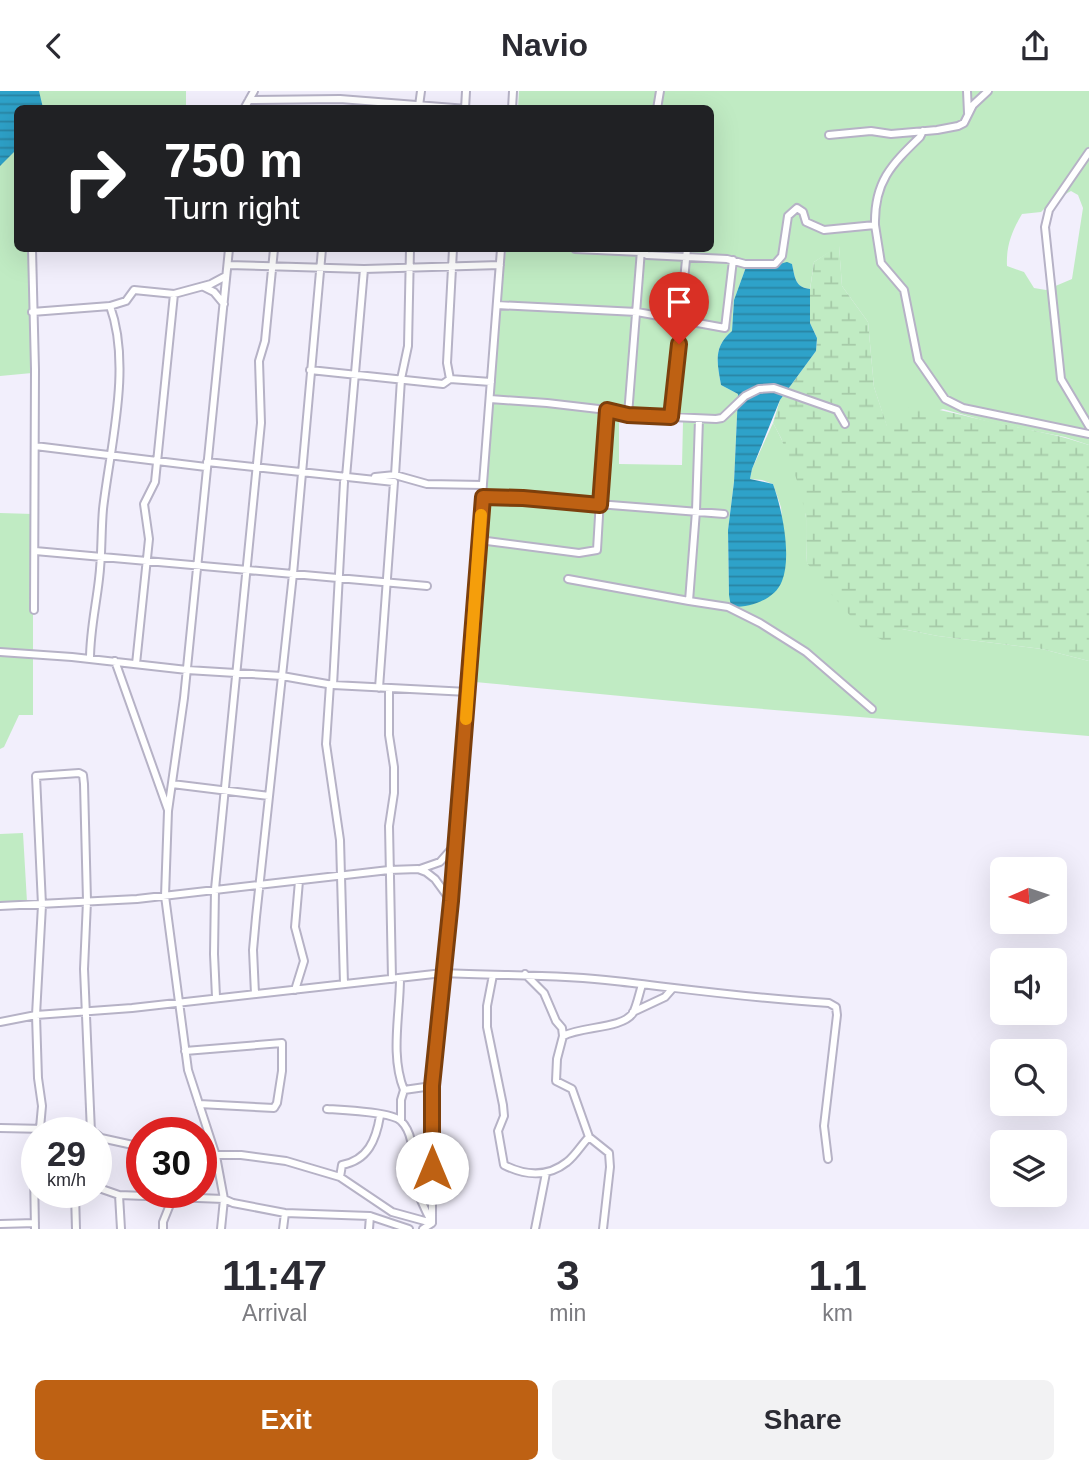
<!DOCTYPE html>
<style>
body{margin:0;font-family:Helvetica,sans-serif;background:#f2f2f3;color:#2b2b33;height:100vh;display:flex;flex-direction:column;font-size:26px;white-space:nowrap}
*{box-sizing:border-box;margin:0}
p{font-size:23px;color:#7c7c81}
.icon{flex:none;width:38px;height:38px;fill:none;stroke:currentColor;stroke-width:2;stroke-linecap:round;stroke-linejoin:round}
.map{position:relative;height:1138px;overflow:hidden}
.drawer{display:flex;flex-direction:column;background:#fff;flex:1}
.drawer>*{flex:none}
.top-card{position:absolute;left:14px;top:14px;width:700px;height:147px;border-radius:10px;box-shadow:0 7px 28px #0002;background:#202124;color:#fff;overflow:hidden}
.needle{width:46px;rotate:267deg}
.controls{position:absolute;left:990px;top:766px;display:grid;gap:14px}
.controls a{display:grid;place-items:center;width:77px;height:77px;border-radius:10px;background:#fff;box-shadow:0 7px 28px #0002;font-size:35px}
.speed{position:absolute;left:21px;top:1026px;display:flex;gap:14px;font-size:35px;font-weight:700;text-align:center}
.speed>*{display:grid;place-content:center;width:91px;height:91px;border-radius:50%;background:#fff;box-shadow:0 7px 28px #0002;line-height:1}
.speed small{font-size:18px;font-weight:400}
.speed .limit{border:10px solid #d22;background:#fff;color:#111}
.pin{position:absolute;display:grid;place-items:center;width:60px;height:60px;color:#fff;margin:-72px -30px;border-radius:50% 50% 50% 0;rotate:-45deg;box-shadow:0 0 7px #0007}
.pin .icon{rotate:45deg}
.me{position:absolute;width:77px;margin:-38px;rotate:0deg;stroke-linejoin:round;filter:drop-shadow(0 0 5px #0008)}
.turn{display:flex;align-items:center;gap:24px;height:147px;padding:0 35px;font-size:32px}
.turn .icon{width:91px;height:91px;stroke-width:2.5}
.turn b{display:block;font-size:49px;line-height:60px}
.eta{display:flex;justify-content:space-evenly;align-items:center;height:119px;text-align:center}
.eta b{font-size:42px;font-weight:700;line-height:49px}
.action{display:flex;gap:14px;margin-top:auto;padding:14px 35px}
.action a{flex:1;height:80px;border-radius:10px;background:#be6113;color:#fff;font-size:28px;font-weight:700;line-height:80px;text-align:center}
.action a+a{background:#f2f2f3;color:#2b2b33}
header{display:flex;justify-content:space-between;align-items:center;height:91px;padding:0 35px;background:#fff;font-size:32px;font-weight:700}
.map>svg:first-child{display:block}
.grass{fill:#c0ebc3;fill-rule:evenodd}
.wetland{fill:url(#wetland-marsh)}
.water{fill:url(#water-rules)}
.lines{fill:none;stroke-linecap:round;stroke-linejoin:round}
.minor-casing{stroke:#b6b2c6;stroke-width:10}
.minor{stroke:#fff;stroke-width:6}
.route-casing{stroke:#7c3f0c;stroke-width:18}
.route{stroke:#be6113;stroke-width:12}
.slow{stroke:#f59e0b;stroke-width:12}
</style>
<header><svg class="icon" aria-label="back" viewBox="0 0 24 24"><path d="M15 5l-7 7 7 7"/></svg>Navio<svg class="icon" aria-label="share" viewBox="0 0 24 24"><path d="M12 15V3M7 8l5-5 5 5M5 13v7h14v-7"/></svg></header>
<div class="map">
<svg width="1089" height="1138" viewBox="0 0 1089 1138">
<defs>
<pattern id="wetland-marsh" width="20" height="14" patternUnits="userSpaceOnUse" patternTransform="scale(1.75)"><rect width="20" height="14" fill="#c0ebc3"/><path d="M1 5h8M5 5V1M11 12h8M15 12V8" fill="none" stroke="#a6caa8"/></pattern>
<pattern id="water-rules" width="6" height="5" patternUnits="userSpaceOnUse" patternTransform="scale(1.75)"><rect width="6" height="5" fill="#2ea2c9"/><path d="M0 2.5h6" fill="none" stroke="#2885a4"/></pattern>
</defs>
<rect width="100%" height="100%" fill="#f2effc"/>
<path class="grass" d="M0 0H186V17L18 18V158H29L32 282 0 285Z
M519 0H1089V354L1065 346 989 331 943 318 887 336 874 296 868 231 842 195 839 155 814 171 810 198C795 196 795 187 792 173 779 170 764 178 746 176L734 209 732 240C713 256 717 271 721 294L738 303 734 391 728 439 729 504 786 468 781 416 773 393 762 389 750 388 752 378 773 332C788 359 803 395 806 427 808 441 806 457 807 472L902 538 938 545 1042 558 1089 570V645L715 614 475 591 492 297 506 158H710V18L518 17ZM1071 100 1078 104 1083 117 1072 188 1046 199 1034 197 1024 181 1007 175C1006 155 1012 140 1022 123L1041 121 1051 111ZM619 329 683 331 682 374 619 373Z
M0 422 33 423V624H19L4 656 0 658Z
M23 742 27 811 0 812V743Z"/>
<path class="wetland" d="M839 154 842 195 868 231 874 296 887 335 911 314C939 318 965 325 992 331 1025 338 1057 343 1089 354V570L1042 558 938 545 902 538 889 553 861 537 826 497 807 472 806 426 799 395 781 347 773 332 780 309 816 260 817 247 810 232 808 213 814 171Z"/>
<path class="water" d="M0 0H39L43 17 18 18 17 58 0 75Z
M787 171 792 173C795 187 795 196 810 198V232L817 247 816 260 780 309 752 378 750 388 773 393C782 418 792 465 782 490 775 509 749 517 731 516L729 504 728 439 734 391 738 303 721 294C717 271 713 256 732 240L734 209 746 176 760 178Z"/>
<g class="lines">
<defs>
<path id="minor" d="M967 0 968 22
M249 9 340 8 467 18
M419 15 421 0
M244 18 254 0
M465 18 466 0
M512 18 513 0
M657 18 660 0
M829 44 871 40 891 43 937 39 958 35 964 32 973 14 988 0
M1089 61 1049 119 1045 136 1061 288 1089 335
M875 134C874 91 891 74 920 46L923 40
M32 158 35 278 34 519
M575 158 641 161 647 164 727 168 745 173H775L782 165 788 125 797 117 803 121 806 131 824 139 875 134 881 172 904 199 918 269 945 308 963 317 1089 343
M228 174 364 178 500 174
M204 196 214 201 224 213
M497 214 637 221 725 237 733 169
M32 221 110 215 126 210 134 199 174 203 211 193 226 185
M310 279 443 293 450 288 491 291
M450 288 447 272 453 158
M490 308 547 312 607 319 628 324 716 328 722 327 745 305 759 298 774 297 837 319 845 333
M628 324 641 159
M671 326 687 158
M699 328 696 420 689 510 728 516 760 532 806 561 872 618
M35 355 206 376
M207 371 394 391 379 597
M395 384 401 288 408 255 410 158
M346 386 364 178
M375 386 395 384 427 393 483 394
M483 406 522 407 724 423
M479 449 579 462 597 459 603 357 607 319
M35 460 427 495
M568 488 689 510
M0 561 72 566 187 579 282 585 333 594 468 601
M90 568C90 540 96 515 99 488 102 465 101 441 103 418 110 356 132 275 110 215
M115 570 168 719
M136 573 149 448 144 413 155 391 174 203
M330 593 326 653 340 749 344 893
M333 594 344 391
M389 597V644L394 676V702L389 735 392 888
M172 693 269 705
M420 778 440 771 455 754
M0 815 137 808 389 779 418 778 426 781 435 788 451 810
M525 883 544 902 556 930 562 937 563 945 557 968 556 990 572 998 589 1046 609 1062 610 1076 603 1138
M493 884 487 915V936L503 1014 504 1025 498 1040 504 1074C524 1084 547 1087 567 1071 575 1065 582 1053 589 1046
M400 887C400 924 390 964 404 999L432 995
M295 899 304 870 295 836 299 790
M255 903 253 859 256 826 293 483 322 158
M216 906 214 863 215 798 261 332 259 270 265 250 274 158
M633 921 665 906 672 898
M0 931 36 924 132 917 443 882C501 885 558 883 615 890 686 898 757 908 829 912L836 916 837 924 824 1035 828 1068
M563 945C582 935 622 938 633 922 637 914 639 903 642 894
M185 960 282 952V980L277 1012 274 1017 199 1013
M401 1030V1009L404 999
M0 1037 92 1039
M40 1037 42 1015 38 987 36 924 42 814 36 685 79 682 83 684 84 693 87 810 84 878 91 1041
M96 1043 101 1047 142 1056
M201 1064H241L286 1070 340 1086 392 1121 432 1132C425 1119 419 1107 415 1092 411 1073 417 1046 401 1030 392 1021 342 1019 327 1018
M340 1086 342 1074C368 1069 376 1049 380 1025
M96 1096 119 1104 121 1138
M119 1104 224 1108 216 1065 188 979 165 805 168 720 184 607 229 158
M0 1133 35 1132
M35 1138 34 1081 37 1068
M76 1138 75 1103 79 1101
M163 1138V1131L173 1106
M221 1138 224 1108 233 1112 285 1122 370 1125 409 1138
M283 1138 285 1122
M369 1138 370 1125
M423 1138 432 1132V995L451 810 501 158
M535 1138 546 1082"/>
</defs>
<use href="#minor" class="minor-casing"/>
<use href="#minor" class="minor"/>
</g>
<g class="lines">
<defs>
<path id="route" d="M432 1077V995L451 810 483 406 523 407 600 414 607 319 628 324 671 326 679 253"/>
</defs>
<use href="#route" class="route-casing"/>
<use href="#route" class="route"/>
<path class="slow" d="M466 628 481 424"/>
</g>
</svg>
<div class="controls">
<a><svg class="needle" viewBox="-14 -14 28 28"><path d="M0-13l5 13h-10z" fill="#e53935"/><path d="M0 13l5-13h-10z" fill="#7c7c81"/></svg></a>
<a><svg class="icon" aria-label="sound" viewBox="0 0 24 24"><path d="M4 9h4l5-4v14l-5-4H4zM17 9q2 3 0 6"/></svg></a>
<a><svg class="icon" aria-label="search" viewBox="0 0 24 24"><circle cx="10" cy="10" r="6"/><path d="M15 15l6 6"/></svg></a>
<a><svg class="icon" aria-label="layers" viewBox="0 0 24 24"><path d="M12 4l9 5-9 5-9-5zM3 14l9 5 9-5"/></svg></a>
</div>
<div class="speed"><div>29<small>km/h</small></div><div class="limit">30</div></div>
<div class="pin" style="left:679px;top:253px;background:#d93025"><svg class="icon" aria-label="arrive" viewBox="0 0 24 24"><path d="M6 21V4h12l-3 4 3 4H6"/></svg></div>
<svg class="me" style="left:432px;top:1077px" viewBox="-20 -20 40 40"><circle r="19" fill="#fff"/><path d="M0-13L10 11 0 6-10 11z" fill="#be6113"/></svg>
<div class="top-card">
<div class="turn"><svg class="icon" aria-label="right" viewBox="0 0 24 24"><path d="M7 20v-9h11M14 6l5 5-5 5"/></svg><div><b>750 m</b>Turn right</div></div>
</div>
</div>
<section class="drawer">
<div class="eta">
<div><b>11:47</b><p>Arrival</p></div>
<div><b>3</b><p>min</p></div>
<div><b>1.1</b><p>km</p></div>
</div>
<div class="action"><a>Exit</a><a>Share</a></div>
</section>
